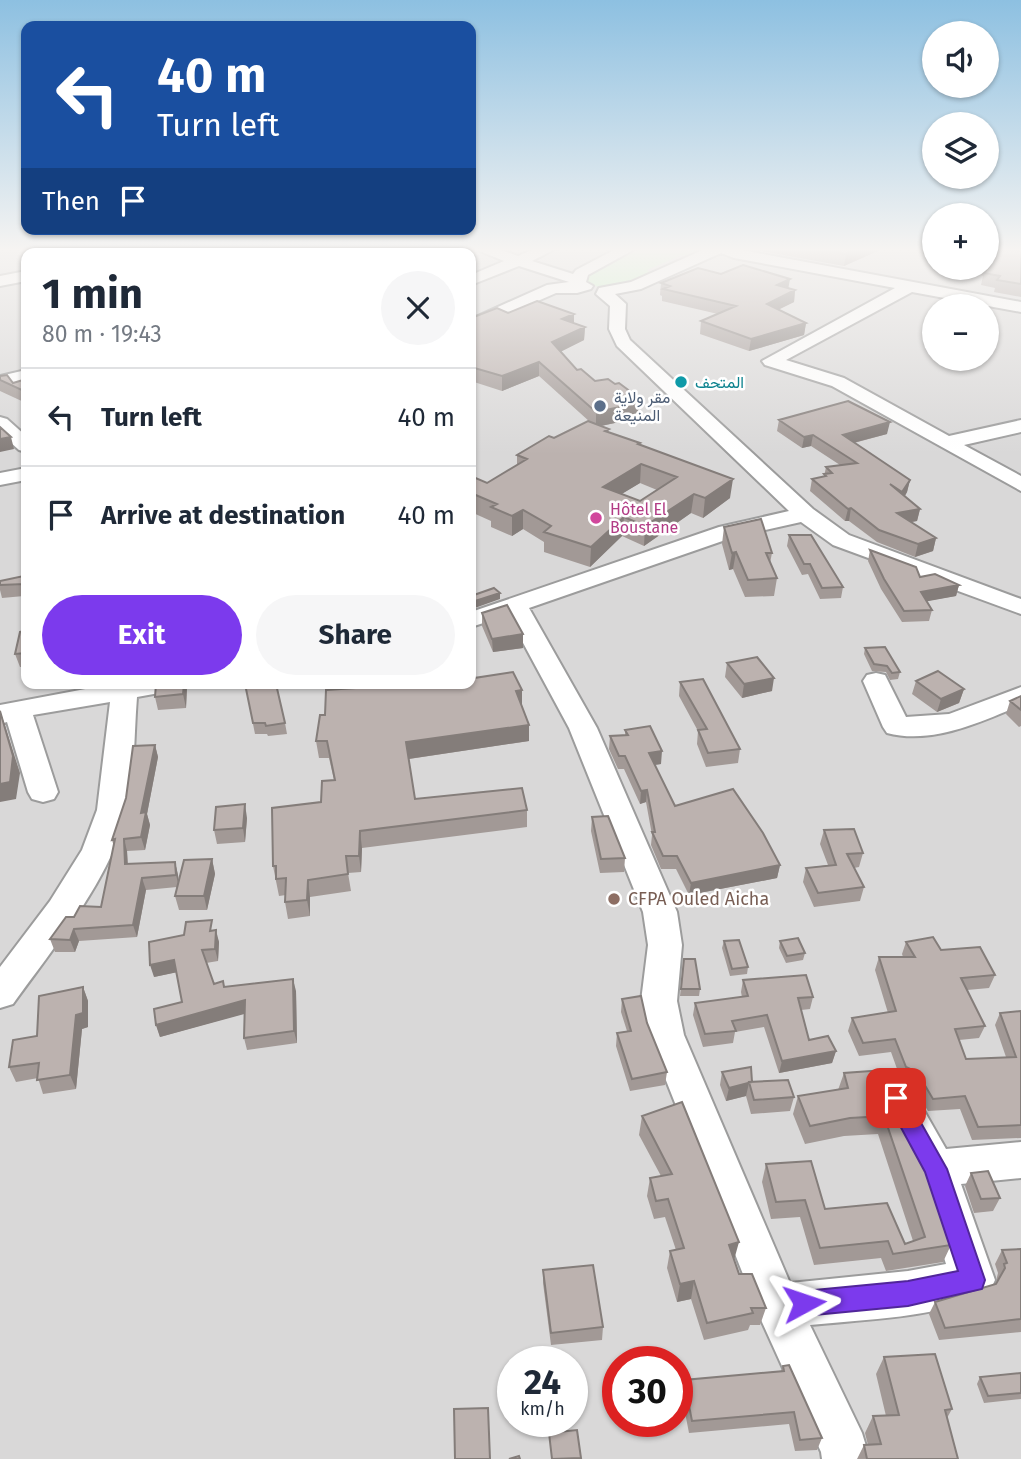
<!DOCTYPE html>
<meta charset="utf-8">
<style>
body{margin:0;font-family:"Fira Sans",Vazirmatn,sans-serif;background:#f6f6f7;color:#1f2937;height:100vh;display:flex;flex-direction:column;font-size:26px;white-space:nowrap}
*{box-sizing:border-box;margin:0}
p{font-size:23px;color:#747a83}
.icon{flex:none;width:38px;height:38px;fill:none;stroke:currentColor;stroke-width:2;stroke-linecap:round;stroke-linejoin:round}
.map{position:relative;flex:1;overflow:hidden}
.sheet{position:absolute;left:21px;top:248px;width:455px;height:441px;display:flex;flex-direction:column;background:#fff;border-radius:14px;box-shadow:0 2px 5px #0004}
.sheet>*{flex:none}
.hud{position:absolute;left:21px;top:21px;width:455px;height:214px;border-radius:14px;box-shadow:0 2px 5px #0004;background:#1a4fa0;color:#fff;overflow:hidden}
.tools{position:absolute;left:922px;top:21px;display:grid;gap:14px}
.tools a{display:grid;place-items:center;width:77px;height:77px;border-radius:50%;background:#fff;box-shadow:0 2px 5px #0004;font-size:35px}
.speed{position:absolute;left:497px;top:1346px;display:flex;gap:14px;font-size:35px;font-weight:700;text-align:center}
.speed>*{display:grid;place-content:center;width:91px;height:91px;border-radius:50%;background:#fff;box-shadow:0 2px 5px #0004;line-height:1}
.speed small{font-size:18px;font-weight:400}
.speed .limit{border:10px solid #d22;background:#fff;color:#111}
.pin{position:absolute;display:grid;place-items:center;width:60px;height:60px;color:#fff;margin:-30px;border-radius:14px;box-shadow:0 4px 10px #0006}
.me{position:absolute;width:77px;margin:-38px;rotate:85deg;stroke-linejoin:round;filter:drop-shadow(0 0 5px #0008)}
.turn{display:flex;align-items:center;gap:24px;height:147px;padding:0 21px;font-size:32px}
.turn .icon{width:91px;height:91px;stroke-width:2.5}
.turn b{display:block;font-size:49px;line-height:60px}
.then{display:flex;align-items:center;height:66px;padding:0 21px;background:#0003;gap:14px;font-size:26px}
.round{display:grid;place-items:center;flex:none;width:74px;height:74px;border-radius:37px;background:#f6f6f7}
.head{display:flex;align-items:center;justify-content:space-between;height:119px;padding:0 21px}
h1{font-size:42px;font-weight:700;line-height:52px}
.button{display:flex;gap:14px;margin-top:auto;padding:14px 21px}
.button a{flex:1;height:80px;border-radius:42px;background:#7c3aed;color:#fff;font-size:28px;font-weight:700;line-height:80px;text-align:center}
.button a+a{background:#f6f6f7;color:#1f2937}
ul{padding:0;list-style:none}
li{display:flex;align-items:center;gap:21px;height:98px;padding:0 21px;border-top:2px solid #e0e1e3}
li div{flex:1}
li b{display:block;font-size:26px}
li em{font-style:normal}
.map>svg:first-child{display:block}
.residential{fill:#d9d8d8;fill-rule:evenodd}
.park{fill:#c4f3c1}
.lines{fill:none;stroke-linecap:round;stroke-linejoin:round}
.minor-casing{stroke:#9c9c9c;stroke-width:4}
.minor{fill:#fff;fill-rule:evenodd}
.wall{fill:#a29996;fill-rule:evenodd}
.shaded-wall{fill:#847d7a}
.building{fill:#bcb2af;stroke:#847d7a;stroke-width:2;fill-rule:evenodd}
.route{fill:#7c3aed;stroke:#51269a;stroke-width:2}
.culture-dot{fill:#0f9aa8;stroke:#fff;stroke-width:2.5}
.service-dot{fill:#5c6f8a;stroke:#fff;stroke-width:2.5}
.hotel-dot{fill:#d1479c;stroke:#fff;stroke-width:2.5}
.education-dot{fill:#8d6e63;stroke:#fff;stroke-width:2.5}
.labels{text-anchor:middle;dominant-baseline:central;stroke-width:5;stroke-linejoin:round;paint-order:stroke}
.far-culture-label{font-size:16px;fill:#0d838f;stroke:#fff;text-anchor:start}
.far-service-label{font-size:16px;fill:#4e5e75;stroke:#fff;text-anchor:start}
.far-hotel-label{font-size:16px;fill:#b23c85;stroke:#fff;text-anchor:start}
.education-label{font-size:18px;fill:#785e54;stroke:#fff;text-anchor:start}
</style>
<div class="map">
<svg width="1021" height="1459" viewBox="0 0 1021 1459">
<rect width="100%" height="100%" fill="#ece7e2"/>
<path class="residential" d="M0 249H934V268H987L1021 249V1459H0ZM26 254H471V684H26ZM934 306H987V359H934ZM513 1362H572V1421H513ZM618 1362H677V1421H618Z"/>
<path class="park" d="M641 249 702 251 689 257 682 255 647 270 651 273C631 282 605 296 584 280V276Z"/>
<g class="lines">
<defs>
<path id="minor" d="M63 249H83L88 254H68Z
M119 249H141L135 254H113Z
M218 249H237L242 254H223Z
M290 249H311L305 254H285Z
M328 249H349L354 254H334Z
M398 249H420L414 254H393Z
M475 249H498L518 256 534 249H555L532 261 573 274 576 270 616 249H635L588 275 586 282 593 286 591 289 577 293H556L471 330V319L547 285 569 282 519 266 471 285V275L504 261Z
M705 249H736L1021 302V312L912 292 786 360 844 378 949 436 1021 420V432L964 445 1021 476V491L832 386 765 365 762 361 895 288 734 258 721 253 641 289 615 294 626 304 625 329 630 340 813 509 849 535 1021 599V614L833 545 801 522 734 537 529 608 597 728 677 912 682 945 677 1001 684 1035 790 1283 908 1271 946 1264 918 1175 877 1098 882 1086 896 1081 910 1086 946 1149 1021 1142V1178L961 1184 995 1280 988 1295C933 1318 869 1319 810 1325L862 1433 870 1459H822L821 1452 762 1322 648 1035 641 1001 648 945 643 912 569 728 508 615 471 627V612L719 527 789 511 617 346 609 329 610 306 596 294 599 288 631 282Z
M26 271V281L0 286V276Z
M26 370V381L0 387V376Z
M0 417 7 419 26 436V452L19 450 0 433Z
M26 468V480L0 485V473Z
M876 673 885 675 906 717 949 714 1021 687V705C981 722 932 745 887 733L883 727 863 681 867 675Z
M112 684H180L176 690 137 697C134 734 135 774 127 810 113 876 52 950 13 1004L0 1008V967L50 901 82 850 97 810 110 702 33 715 58 792 54 799 43 802 32 799 28 792 7 722 0 724V705Z"/>
</defs>
<use href="#minor" class="minor-casing"/>
<use href="#minor" class="minor"/>
</g>
<path class="wall" d="M882 249 844 266 755 250Z
M987 249H1021V297L994 292 995 288 981 285 983 276 965 270V268H987Z
M721 274 795 290 794 302 778 310 806 323 804 335 749 351 700 334 701 321 718 314 662 301V296L660 295 661 283Z
M508 313 574 314V323L585 327 584 340 560 352 577 370 595 381 615 384 639 398 638 413 624 416V421L601 426 609 429 608 432 639 445 730 498 703 518 691 513 644 546 622 536 590 567 544 552V542L523 529 512 536 491 527V521L471 512V476L487 483 517 465V455L590 422 539 376 502 391 471 381V318ZM640 483 657 490 640 501 621 494Z
M0 376 13 383 26 379V403L0 391Z
M779 420 887 434 854 443 910 480 907 492 905 496 920 509 917 521 911 522 936 538 933 551 915 557 877 542 849 521H845L810 491 812 479 824 477 826 467 840 465 811 446 802 448 777 431Z
M724 527 772 553 770 563 777 578 774 596 745 597 733 569 729 570 722 544Z
M789 535 843 587 841 598 820 599 808 574 802 575 787 546Z
M870 550 920 577 959 585 956 596 926 601 932 610 929 621 902 622 881 589 868 561Z
M24 576V596L2 598 0 590V581Z
M482 613 523 648 493 652 482 626Z
M26 631V667H20L15 654Z
M865 648 900 672 898 679 890 680 886 672 872 671 864 654Z
M727 663 772 691 742 698 725 677Z
M474 678 522 706 529 741 409 759 415 799 527 810V827L362 848 361 872 348 873 351 891 310 897V916L288 919 285 902 286 895 279 896 273 866 321 802 334 780 329 758H319L316 741 325 715 355 688Z
M916 681 964 689 959 703 937 712 912 694Z
M680 682 740 749 738 763 706 767 697 744 698 731 679 696Z
M245 684 285 723 287 734 268 736 267 734H255Z
M187 687 186 708 158 710 155 697Z
M1021 696V726L1019 727 1006 714 1010 701Z
M625 730 661 764 654 765 675 806 780 865 777 878 689 895 676 869H661L651 845 652 835 646 802 640 804 624 769H618L609 749 610 736H625Z
M155 745 158 757 147 814 150 825 145 850 127 851 128 864 175 862 178 875 179 882 212 859 215 874 207 910H179L175 896 177 887 146 890 137 937 79 941 75 952H55L50 939 74 917 101 907 114 847 112 840Z
M592 817 625 858 624 872 600 873 591 831Z
M247 818 245 842 217 844 214 830Z
M824 830 863 853 859 867 854 868 864 887 860 901 814 907 803 882 806 868 828 865 820 844Z
M214 930 219 942 218 961 206 963 214 984 224 987 296 991 297 1043 247 1050 244 1038 245 1013 160 1037 156 1025 182 1002 177 972 154 977Z
M724 941 748 967 747 974 730 976 722 948Z
M780 941 805 953 803 960 786 963 779 948Z
M906 942 941 950 995 975 989 988 967 990 985 1026 979 1038 959 1040 966 1059 1006 1057 995 1025 1000 1013 1021 1011V1138L972 1140 960 1109 928 1111 912 1085 901 1080 891 1052 859 1056 848 1031 852 1018 888 1013 875 970 879 957H903L902 954Z
M684 959 700 989 699 996H680Z
M743 980 813 997 810 1009 801 1010 809 1040 836 1051 832 1063 779 1073 764 1027 735 1032 733 1043 703 1047 693 1015 695 1003 742 997 741 992Z
M83 987 88 1001V1027L82 1029 76 1089 43 1094 38 1078 16 1082 9 1067Z
M622 999 647 1023 667 1072 665 1085 630 1091 616 1046 617 1033 627 1031 621 1012Z
M722 1072 794 1097 790 1111 751 1114 746 1096 726 1101 720 1085Z
M844 1073 881 1081 951 1245 943 1262 886 1271 881 1258 814 1265 800 1217 771 1219 762 1182 766 1164 825 1209 905 1244 913 1241 878 1134 844 1136 805 1144 793 1114 798 1096 838 1090Z
M642 1116 734 1260 739 1274 766 1308 760 1325H750L748 1330 704 1340 691 1299 677 1302 667 1268 670 1251 676 1250 665 1217 654 1219 647 1196 650 1178 661 1176 639 1135Z
M971 1173 1000 1198 993 1211 974 1213 965 1186Z
M1021 1249V1332L939 1340 929 1314 935 1302 996 1285 997 1281V1277L998 1273 995 1264 1002 1250Z
M543 1270 603 1327 602 1340 551 1345 543 1283Z
M884 1357 952 1409 947 1418 958 1459H857L864 1445H868L865 1433 873 1416H886L876 1374Z
M783 1366 822 1438 817 1450 795 1451 789 1424 689 1433 681 1392 684 1380 781 1371Z
M1021 1373V1399L984 1403 977 1384 980 1377Z"/>
<path class="shaded-wall" d="M857 249H882L844 266 846 254Z
M790 279 788 290 777 285Z
M795 290 794 302 765 316 767 304Z
M574 314V327L562 319Z
M806 323 804 335 749 351 751 339Z
M585 327 584 340 552 356V342Z
M539 362V376L502 391V376Z
M639 398 638 413 624 416V421L596 427V412L620 402Z
M890 422 887 434 841 446 843 435Z
M813 435 811 446 802 448 804 437Z
M11 437 14 449 0 452V439Z
M641 464 640 483 602 506 603 487Z
M733 479 730 498 703 518 705 498Z
M910 480 907 492 900 504 902 492Z
M694 494 691 513 644 546 645 526Z
M851 508 849 521H845L848 509Z
M920 509 917 521 894 525 897 513Z
M523 510V529L512 536V516Z
M624 517 622 536 590 567 591 547Z
M936 538 933 551 915 557 918 544Z
M736 552 733 569 729 570 732 553Z
M959 585 956 596 918 603 921 592Z
M500 593V599L472 609V602Z
M523 634V648L493 652 492 639Z
M774 678 772 691 742 698 744 684Z
M184 684H187V687L186 708 183 694Z
M964 689 959 703 937 712 941 699Z
M522 690V706L516 691Z
M0 710 20 773 16 799 0 802Z
M529 725V741L408 759 406 742Z
M155 745 158 757 147 814 150 825 145 850 141 837V813Z
M662 751 661 764 647 766 649 753Z
M647 790 646 802 640 804 641 791Z
M245 804 247 818 245 842 243 828Z
M360 831 362 848 361 872 359 856Z
M124 839 127 851 128 876 125 864Z
M212 859 215 874 207 910 204 896Z
M175 862 178 875 179 887 176 875Z
M780 865 777 878 689 895 691 883Z
M142 878 146 890 137 937 133 925Z
M308 880 310 897V916L307 900Z
M74 929 79 941 75 952 70 940Z
M216 930 219 942 218 961 215 949Z
M174 960 178 972 154 977 150 965Z
M293 979 296 991 297 1043 294 1031Z
M83 987 88 1001V1027L82 1029 76 1089 70 1075 76 1015Z
M245 1000 248 1013 160 1037 156 1025Z
M836 1051 832 1063 779 1073 782 1061Z
M749 1083 746 1096 726 1101 729 1088Z
M739 1242 734 1260 729 1245Z
M694 1281 691 1299 677 1302 680 1284Z"/>
<path class="building" d="M821 249H857L846 254Z
M987 249H1021V284L997 280 1000 276 984 273 990 265H987Z
M743 265 790 279 777 285 795 290 767 304 806 323 751 339 701 321 736 306 663 289 670 286 661 283 698 268 721 274Z
M537 301 574 314 562 319 585 327 552 342 577 370 581 369 595 381 608 379 615 384 619 383 639 398 620 402 625 406 596 412 539 362 502 376 471 367V318L497 308 508 313Z
M7 375 13 383 26 379V392L0 380V376Z
M848 401 890 422 843 435 910 480 902 492 890 484 920 509 897 513 936 538 918 544 879 530 851 508 848 509 812 479 826 476 824 474 832 473 826 467 857 463 813 435 804 437 779 420Z
M588 421 609 429 605 431 640 443 638 444 733 479 705 498 694 494 645 526 624 517 591 547 544 532 551 526 523 510 512 516 491 507 497 504 471 493V476L487 483 527 459 517 455 549 436 554 438ZM641 464 677 477 640 501 603 487Z
M0 427 11 437 0 439Z
M761 519 772 553H766L777 578 748 580 736 552 732 553 724 527Z
M789 535H811L843 587 822 588 810 564H804Z
M870 550 916 567 920 577 935 574 959 585 921 592 932 610 904 611 884 579Z
M25 564H26V595L24 596V584L0 585V581L24 576Z
M494 588 500 593 472 602H471V596Z
M507 605 523 634 492 639 482 613Z
M26 631V653L15 654 20 632Z
M885 647 900 672 892 673 887 666 874 664 865 648Z
M757 657 774 678 744 684 727 663Z
M471 665 474 678 513 672 522 690 516 691 529 725 406 742 415 799 522 788 527 810 360 831 359 856H346L348 874 308 880 307 900 285 902 286 878 276 879V866H273L272 808 321 802 322 781 335 780 327 741H316L320 715H325L326 690 355 688V684H471Z
M938 671 964 689 941 699 916 681Z
M703 679 740 749 708 753 698 730 707 729 680 682Z
M156 684H184L183 694 155 697Z
M245 684H276L285 723 266 726 265 723H253Z
M1021 696V710L1010 701Z
M0 711 13 756 10 782 0 784Z
M650 726 662 751 649 753 675 806 733 789 763 833 780 865 691 883 677 856H663L652 832H655L647 790 641 791 625 756H619L610 736 628 735 625 730Z
M155 745 141 813 146 812 141 837 124 839 125 864 175 862 176 875 142 878 133 925 74 929 70 940 50 939 66 917H74L80 906 101 907 115 839 112 840 126 798 133 746Z
M245 804 243 828 214 830 216 807Z
M608 816 625 858 601 859 592 817Z
M854 829 863 853 847 854 864 887 818 893 806 868 836 865 824 830Z
M212 859 204 896H175L184 860Z
M212 920 210 931 216 930 215 949 202 950 214 984 223 981 224 987 293 979 294 1031 244 1038 245 1000 156 1025 154 1009 182 1002 174 960 150 965 149 942 184 935 186 922Z
M933 937 941 950 980 947 995 975 961 978 985 1026 955 1029 966 1059 1016 1057 1000 1013 1021 1011V1125L978 1127 965 1096 933 1099 917 1072 906 1067 895 1039 863 1043 852 1018 896 1011 879 957H915L906 942Z
M798 938 805 953 787 956 780 941Z
M739 940 748 967 732 969 724 941Z
M684 959H695L700 989H681Z
M806 975 813 997 798 998 809 1040 828 1036 836 1051 782 1061 767 1015 732 1021 736 1031 705 1034 695 1003 748 996 743 980Z
M83 987V1013L76 1015 70 1075 37 1080 39 1063 9 1067 13 1040 37 1036 39 996Z
M641 996 647 1023 667 1072 632 1079 617 1033 631 1031 622 999Z
M751 1067 752 1082 729 1088 722 1072Z
M884 1070 881 1081 923 1158 951 1245 893 1254 888 1241 820 1248 805 1200 776 1202 766 1164 811 1161 825 1209 887 1203 905 1244 925 1237 884 1116 850 1118 810 1126 798 1096 848 1088 844 1073Z
M788 1080 794 1097 754 1100 749 1082Z
M682 1102 739 1242 729 1245 739 1274H752L766 1308H751L753 1313 707 1323 694 1281 680 1284 670 1251 684 1248 668 1199 656 1201 650 1178 672 1174 642 1116Z
M988 1171 1000 1198 981 1199 971 1173Z
M1021 1249V1319L945 1328 935 1302 996 1284 1005 1268 1004 1264 1007 1263 1002 1250Z
M593 1265 603 1327 551 1333 543 1270Z
M935 1354 952 1409 945 1410 958 1459H867L864 1445 881 1444 873 1416 899 1415 884 1357Z
M789 1365 822 1438 800 1440 794 1412 692 1421 684 1380 784 1371 783 1366Z
M1021 1373V1393L988 1396 980 1377Z
M488 1408 490 1459H455L454 1409Z
M577 1430 581 1458 552 1459 549 1433Z
M519 1456 520 1459H509Z"/>
<linearGradient id="sky" x2="0" y2="1"><stop stop-color="#8dc0e1"/><stop offset="0.55" stop-color="#f6f4f2"/><stop offset="1" stop-color="#f6f4f2" stop-opacity="0"/></linearGradient>
<rect width="1021" height="454" fill="url(#sky)"/>
<path class="route" d="M896 1088 903 1091 947 1169 985 1280 982 1289 908 1306 804 1316 795 1312 792 1303 795 1294 804 1291 908 1281 958 1271 925 1172 885 1098 888 1091Z"/>
<circle class="culture-dot" cx="681" cy="382" r="7"/>
<circle class="service-dot" cx="600" cy="406" r="7"/>
<circle class="hotel-dot" cx="596" cy="518" r="7"/>
<circle class="education-dot" cx="614" cy="899" r="7"/>
<g class="labels">
<g class="far-culture-label">
<text x="695" y="382">المتحف</text>
</g>
<g class="far-service-label">
<text x="614" y="397">مقر ولاية<tspan x="614" dy="18">المنيعة</tspan></text>
</g>
<g class="far-hotel-label">
<text x="610" y="509">Hôtel El<tspan x="610" dy="18">Boustane</tspan></text>
</g>
<g class="education-label">
<text x="628" y="899">CFPA Ouled Aicha</text>
</g>
</g>
</svg>
<div class="tools">
<a><svg class="icon" aria-label="sound" viewBox="0 0 24 24"><path d="M4 9h4l5-4v14l-5-4H4zM17 9q2 3 0 6"/></svg></a>
<a><svg class="icon" aria-label="layers" viewBox="0 0 24 24"><path d="M12 4l9 5-9 5-9-5zM3 14l9 5 9-5"/></svg></a>
<a>+</a>
<a>−</a>
</div>
<div class="speed"><div>24<small>km/h</small></div><div class="limit">30</div></div>
<div class="pin" style="left:896px;top:1098px;background:#d93025"><svg class="icon" aria-label="arrive" viewBox="0 0 24 24"><path d="M6 21V4h12l-3 4 3 4H6"/></svg></div>
<svg class="me" style="left:804px;top:1303px" viewBox="-20 -20 40 40"><path d="M0-17L14 15 0 8-14 15z" fill="#7c3aed" stroke="#fff" stroke-width="4"/></svg>
<div class="hud">
<div class="turn"><svg class="icon" aria-label="left" viewBox="0 0 24 24"><path d="M17 20v-9H6M10 6l-5 5 5 5"/></svg><div><b>40 m</b>Turn left</div></div>
<div class="then">Then<svg class="icon" aria-label="arrive" viewBox="0 0 24 24"><path d="M6 21V4h12l-3 4 3 4H6"/></svg></div>
</div>
<section class="sheet">
<div class="head"><div><h1>1 min</h1><p>80 m · 19:43</p></div><a class="round"><svg class="icon" aria-label="close" viewBox="0 0 24 24"><path d="M6 6l12 12M18 6L6 18"/></svg></a></div>
<ul>
<li><svg class="icon" aria-label="left" viewBox="0 0 24 24"><path d="M17 20v-9H6M10 6l-5 5 5 5"/></svg><div><b>Turn left</b></div><em>40 m</em></li>
<li><svg class="icon" aria-label="arrive" viewBox="0 0 24 24"><path d="M6 21V4h12l-3 4 3 4H6"/></svg><div><b>Arrive at destination</b></div><em>40 m</em></li>
</ul>
<div class="button"><a>Exit</a><a>Share</a></div>
</section>
</div>
